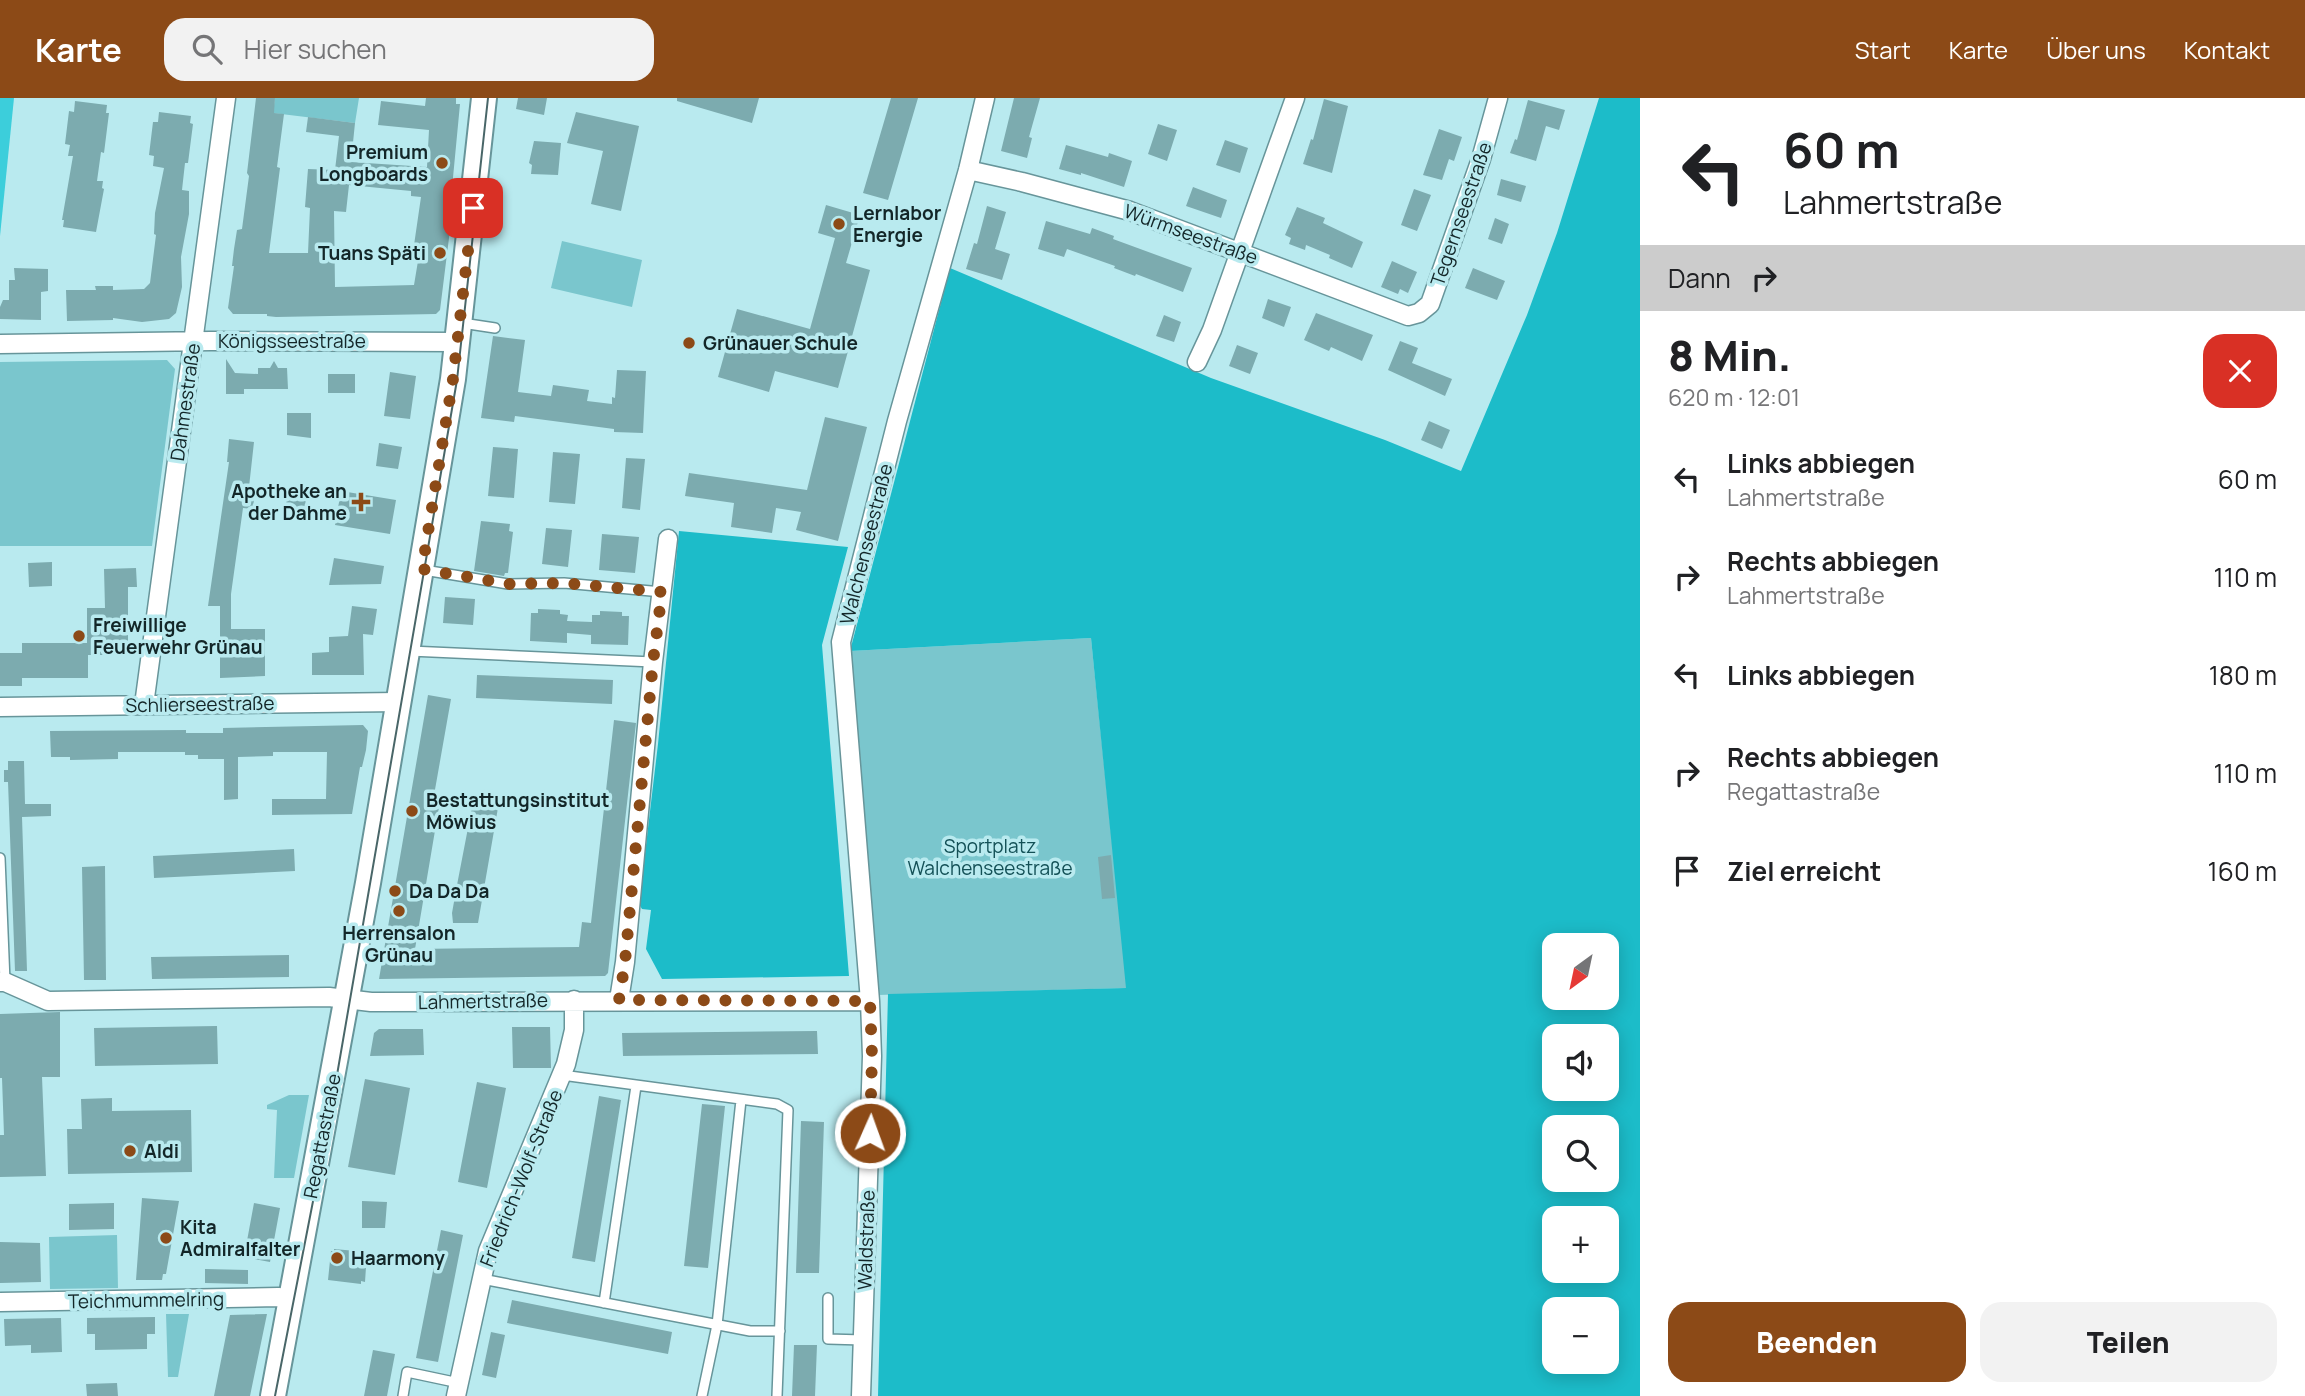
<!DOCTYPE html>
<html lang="de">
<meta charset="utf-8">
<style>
body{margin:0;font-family:Manrope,sans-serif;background:#f2f2f2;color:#202124;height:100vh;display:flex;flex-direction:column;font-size:26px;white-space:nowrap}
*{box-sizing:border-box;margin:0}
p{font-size:23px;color:#757577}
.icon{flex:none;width:38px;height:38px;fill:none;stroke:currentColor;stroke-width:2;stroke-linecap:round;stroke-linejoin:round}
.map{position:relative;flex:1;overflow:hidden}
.details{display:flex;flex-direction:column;background:#fff;width:665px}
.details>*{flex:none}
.top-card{background:#fff;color:#202124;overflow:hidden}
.needle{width:46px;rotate:213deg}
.buttons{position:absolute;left:1542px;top:835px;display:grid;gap:14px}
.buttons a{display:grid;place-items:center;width:77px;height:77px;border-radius:14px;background:#fff;box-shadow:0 4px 18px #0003;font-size:35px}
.pin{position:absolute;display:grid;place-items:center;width:60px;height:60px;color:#fff;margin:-30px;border-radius:14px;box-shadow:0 4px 10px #0006}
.me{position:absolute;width:77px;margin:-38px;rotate:2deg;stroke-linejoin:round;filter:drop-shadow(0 0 5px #0008)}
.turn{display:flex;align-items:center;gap:24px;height:147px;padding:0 28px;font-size:32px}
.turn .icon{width:91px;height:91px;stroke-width:2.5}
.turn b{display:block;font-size:49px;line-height:60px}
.then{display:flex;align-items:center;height:66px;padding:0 28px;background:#0003;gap:14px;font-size:26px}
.round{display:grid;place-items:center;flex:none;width:74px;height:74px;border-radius:21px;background:#f2f2f2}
.overview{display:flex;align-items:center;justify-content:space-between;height:119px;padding:0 28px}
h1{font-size:42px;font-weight:800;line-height:52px}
.action{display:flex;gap:14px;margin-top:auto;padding:14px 28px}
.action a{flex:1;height:80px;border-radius:21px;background:#8c4a17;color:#fff;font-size:28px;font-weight:800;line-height:80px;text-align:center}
.action a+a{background:#f2f2f2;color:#202124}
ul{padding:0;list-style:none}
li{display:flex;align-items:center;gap:21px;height:98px;padding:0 28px}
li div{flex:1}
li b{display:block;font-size:26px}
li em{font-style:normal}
header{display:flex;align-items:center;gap:42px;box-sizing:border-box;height:98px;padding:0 35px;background:#8c4a17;color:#fff}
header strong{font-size:33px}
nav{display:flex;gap:38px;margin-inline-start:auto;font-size:24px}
.search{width:490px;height:63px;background:#f2f2f2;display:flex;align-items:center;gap:18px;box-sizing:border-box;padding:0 24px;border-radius:21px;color:#757577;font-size:26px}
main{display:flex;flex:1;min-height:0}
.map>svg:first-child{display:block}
.green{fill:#7ac6cd}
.forest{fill:#1cbcc9;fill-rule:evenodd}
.water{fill:#3ccedb}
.building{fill:#7cabaf;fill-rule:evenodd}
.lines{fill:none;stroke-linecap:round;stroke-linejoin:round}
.service-casing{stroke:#67959a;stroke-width:12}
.minor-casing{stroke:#67959a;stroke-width:21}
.secondary-casing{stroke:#67959a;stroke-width:28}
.service{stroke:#fff;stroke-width:9}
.minor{stroke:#fff;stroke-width:18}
.secondary{stroke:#fff;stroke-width:24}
.tram{stroke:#496668;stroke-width:2}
.route{stroke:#8c4a17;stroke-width:12;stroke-dasharray:0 21.6}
.poi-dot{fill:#8c4a17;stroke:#b9eaef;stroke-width:2.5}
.labels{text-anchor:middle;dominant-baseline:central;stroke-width:7;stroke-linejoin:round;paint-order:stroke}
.poi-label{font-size:19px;font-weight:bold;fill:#132628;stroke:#b9eaef;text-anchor:start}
.street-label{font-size:19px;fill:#132628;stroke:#b9eaef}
.park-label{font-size:19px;fill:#135056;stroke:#b9eaef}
</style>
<header>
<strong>Karte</strong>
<div class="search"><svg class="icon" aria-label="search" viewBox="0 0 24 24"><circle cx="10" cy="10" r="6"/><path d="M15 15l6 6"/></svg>Hier suchen</div>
<nav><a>Start</a><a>Karte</a><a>Über uns</a><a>Kontakt</a></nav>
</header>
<main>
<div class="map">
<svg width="1640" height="1298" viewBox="0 0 1640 1298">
<rect width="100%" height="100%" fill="#b9eaef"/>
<path class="green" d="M275 0H359L355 25 273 15Z
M562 143 642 162 632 209 551 190Z
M167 262 175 271 152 448H0V264Z
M1091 540 1127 890 878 897 850 553Z
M289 997H309L294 1080H274L277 1012 267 1011V1007Z
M117 1137 118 1190 50 1191 49 1139Z
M166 1216H189L178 1279H168Z"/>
<path class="forest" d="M1599 0H1640V1298H878L888 896 1126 890 1091 540 850 553 950 170 1211 280 1385 342 1461 373 1527 217 1557 135ZM1554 847H1606V900H1554ZM1554 938H1606V990H1554ZM1554 1029H1606V1082H1554ZM1554 1120H1606V1172H1554ZM1554 1211H1606V1264H1554Z
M679 433 848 449 822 547 849 878 662 881 646 851 651 812 642 811 639 806 658 646Z"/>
<path class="water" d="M0 0H14L0 138Z"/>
<path class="building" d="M256 0H275L274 15 284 16 277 69 280 70 269 155H308L310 110 305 109 308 71 335 72 339 38 306 34 308 19 355 25 351 64 427 69 429 32 378 27 381 3 425 8 426 0H456V6H460L448 132H450L440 212 436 216 276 219 267 218V216H233L228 210 234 168H232L234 151 237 132 242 131 249 78 247 75ZM349 87 411 93V98L421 99 413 154 416 155 415 162 418 163 414 187 335 189 334 113 346 114Z
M518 0H547L544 17 516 11Z
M677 0H759L752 25 677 3Z
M891 0H918L888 102 863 95Z
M1014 0H1040L1029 39 1032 40 1027 60 1001 53Z
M1324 1 1348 8 1332 75 1303 66 1311 41 1313 42Z
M1528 2 1565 12 1559 32 1546 28 1536 63 1510 55 1515 41 1517 42Z
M75 3 107 7 106 15H109L104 55 101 54 97 83H103L102 90 104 91 96 134 63 129 64 122H62L73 58H68L70 47 65 46 69 13 74 14Z
M159 14 191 18 190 25 193 26 188 65H185L182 92 189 93V116L181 159 182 189 176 215 169 221 142 224 113 220V222L67 223 66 192H96L95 188H113V192L144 191 150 185 156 137 154 136 155 115 164 70 153 68 154 58 149 57 153 24H158Z
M576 14 639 28 621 113 591 106 603 53 567 45Z
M1158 26 1177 32 1167 63 1148 56Z
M1439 31 1462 39 1454 63 1449 61 1442 82 1423 77Z
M1225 42 1248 50 1240 75 1216 67Z
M534 43 561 45 558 77 531 76 532 67 529 65Z
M1066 47 1108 59 1109 55 1132 63 1124 89 1081 75V77L1059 71Z
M1501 81 1526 88 1521 104 1497 97Z
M1193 89 1227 102 1221 120 1186 108Z
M1414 91 1431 97 1417 133 1401 127Z
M826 107 860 117 846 165 870 172 838 290 775 273 769 294 718 279 737 211 810 231 835 140 818 135Z
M987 108 1006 114 995 151 1010 156 1002 182 966 171 974 145 977 146Z
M1297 109 1325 120 1323 125 1363 144 1352 170 1329 160 1330 157 1306 147 1305 152 1289 146 1291 140 1285 137Z
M1495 120 1509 126 1502 146 1488 141Z
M1046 123 1090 136 1092 130 1114 138 1113 141 1192 170 1183 194 1136 176 1135 178 1114 170 1115 168 1067 151 1064 159 1038 151Z
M1392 163 1417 174 1408 195 1400 191 1398 196 1381 189Z
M14 170 48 171V193L41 194V222L0 221V209L3 202H9V182H15Z
M1473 170 1505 183 1497 202 1465 190Z
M1268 201 1291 209 1284 229 1262 220Z
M1316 215 1373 237 1362 263 1331 249 1329 253 1304 242Z
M1164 217 1181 224 1174 244 1156 238Z
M493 238 525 242 518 294 551 298 553 287 589 292 587 303 612 306V299L615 300 617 272 646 273 643 335 614 334V331L515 318 514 324 481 320Z
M1400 243 1418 250 1412 265 1452 281 1445 298 1388 272Z
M1237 247 1258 255 1250 276 1229 268Z
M226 261 235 275 258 276V270H270L274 263 278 270H287L288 291H244V296H226Z
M390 274 416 278 410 321 384 318Z
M328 276H355V295H328Z
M287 315H311V340L287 337Z
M825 319 867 329 838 443 796 432 801 414 776 410 772 435 731 429 734 405 685 398 689 375 807 392Z
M1429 323 1450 332 1442 351 1421 342Z
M229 341 254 344 249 389 255 390 253 411 243 410 231 496V531H265V578L220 580V508H208L229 364H227Z
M379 345 402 349 398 371 376 368Z
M493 349 518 351 514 400 488 398Z
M553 354 580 356 575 406 549 404Z
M626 360 645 361 640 412 622 410Z
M341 393 396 402 390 436 335 427Z
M287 398 306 401 303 420 285 418Z
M481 423 510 426 509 433 513 434 508 475H505L504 478 474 473Z
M546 430 572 432 568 469 542 466Z
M602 436 639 439 635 475 599 472Z
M334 460 384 468 381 486 329 487Z
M52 464V488L29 489 28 465Z
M136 470 137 489H128V557H88V580H22V588H0V555H22V545H87V510H105L104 471Z
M445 499 475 501 473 527 443 525Z
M352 508 377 511 373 537 363 536 364 577H312V555L329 554V539L348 538Z
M538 511 560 512V516L568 517 567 523 592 524V517H600V513L622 514V518H629L628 547 591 546V537L567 535V545L530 543 531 515H538Z
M477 577 613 582 612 606 476 600Z
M428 597 451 601 433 703H440L415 851 579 849 582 824 591 825 614 622 636 625 608 875 605 878 379 881Z
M363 627 368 633 366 652 362 669H360L352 716 272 717V701H326L327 654H273V658L238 659V701L224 702V661H198V657H185V654H118V661L70 662V659H51L50 633 186 632V635H223V630Z
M8 663H24L25 706H51V718L22 719 27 873H15L8 684H4V672H8Z
M473 704H499L478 825H453L452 815 457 787Z
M294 751 295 773 154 780 153 758Z
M1111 757 1115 800 1102 801 1098 759Z
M105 768 106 882H84L82 769Z
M289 857V879L152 881 151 859Z
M60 914V979H42L46 1078 0 1079V1037H4L2 980H0V916Z
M217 928 218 966 95 968 94 930Z
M512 929H550L551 970H513Z
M379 931H423L424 957 370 958 374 935Z
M817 933 818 956 623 958 622 935Z
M365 981 410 990 395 1077 348 1069Z
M477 984 506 990 487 1090 458 1084Z
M599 998 621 1002 595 1164 572 1160Z
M112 1000V1013L191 1012 192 1074 68 1076 67 1031H82L81 1001Z
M702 1006 725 1008 708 1170 684 1168Z
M801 1023 824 1024 819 1175H796Z
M142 1100 179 1103 166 1176H163L162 1182H136Z
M362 1103 387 1104 385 1130H362Z
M114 1105V1131L69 1132V1106Z
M254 1105 280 1110 270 1164 244 1159Z
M441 1132 463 1137 438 1264 416 1260Z
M0 1144 40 1145 41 1184 0 1185Z
M334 1151 367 1154 365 1184 361 1183V1186L328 1182 331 1153H334Z
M205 1171 248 1172V1186L205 1185Z
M512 1202 672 1234 668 1256 507 1225Z
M267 1216 250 1298H214L230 1217Z
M155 1219V1236H147V1251L95 1252V1236H87V1220Z
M61 1220 62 1254 31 1255V1247L5 1248 4 1221Z
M491 1234 505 1237 496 1280 482 1277Z
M794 1247H817L815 1298H792Z
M373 1252 395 1256 387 1298H364Z
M117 1285 118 1298H87L86 1286Z"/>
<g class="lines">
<defs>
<path id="service" d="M462 225 495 230
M424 472 508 486 564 485 662 494
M410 553 653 564
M0 760 5 884
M562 977 777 1006 788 1012 777 1298
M482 1181 750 1233H780
M828 1200V1241L863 1242
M604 1205 636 988
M403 1298 407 1274 459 1285
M702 1298 717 1227 741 1002"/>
<path id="minor" d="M968 72 1022 84 1130 113 1408 218 1419 215 1430 206 1481 61 1498 0
M0 246 211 243 458 244
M1197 264 1212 232 1295 0
M144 607 226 0
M0 609 399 604
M0 884H5L48 903 329 899 371 904 870 903
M619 902 625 864 653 564 668 441
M0 1204 278 1199 292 1201
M456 1298 488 1153 566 966 574 932V902
M861 1298 872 958 870 903 841 544 897 323 968 72 985 0"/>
<path id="secondary" d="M273 1298 368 785 453 281 484 0"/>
</defs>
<use href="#service" class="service-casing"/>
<use href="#minor" class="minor-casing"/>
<use href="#secondary" class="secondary-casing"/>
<use href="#service" class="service"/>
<use href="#minor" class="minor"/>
<use href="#secondary" class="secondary"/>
<path class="tram" d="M275 1298 332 1006 457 282 488 0"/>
</g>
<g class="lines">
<path class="route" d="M473 110 453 281 422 471 508 486 564 485 662 494 653 564 625 864 619 902 870 903 872 958 870 1035"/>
</g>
<g class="poi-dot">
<circle cx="442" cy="65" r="7"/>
<circle cx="839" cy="126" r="7"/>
<circle cx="440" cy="155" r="7"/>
<circle cx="689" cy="245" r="7"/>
<path d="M357.5 393.5h7v7h7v7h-7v7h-7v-7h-7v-7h7z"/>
<circle cx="79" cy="538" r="7"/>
<circle cx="412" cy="713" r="7"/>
<circle cx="395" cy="793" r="7"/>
<circle cx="399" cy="813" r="7"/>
<circle cx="130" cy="1053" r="7"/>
<circle cx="166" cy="1140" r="7"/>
<circle cx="337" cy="1160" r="7"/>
</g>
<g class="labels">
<g class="poi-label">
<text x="428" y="54" text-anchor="end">Premium<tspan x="428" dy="22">Longboards</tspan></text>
<text x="853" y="115">Lernlabor<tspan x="853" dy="22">Energie</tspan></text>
<text x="426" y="155" text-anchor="end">Tuans Späti</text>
<text x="703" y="245">Grünauer Schule</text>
<text x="347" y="393" text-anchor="end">Apotheke an<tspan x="347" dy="22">der Dahme</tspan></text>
<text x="93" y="527">Freiwillige<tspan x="93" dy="22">Feuerwehr Grünau</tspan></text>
<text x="426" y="702">Bestattungsinstitut<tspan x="426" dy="22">Möwius</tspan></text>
<text x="409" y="793">Da Da Da</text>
<text x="399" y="835" text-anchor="middle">Herrensalon<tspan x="399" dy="22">Grünau</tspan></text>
<text x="144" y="1053">Aldi</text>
<text x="180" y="1129">Kita<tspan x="180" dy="22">Admiralfalter</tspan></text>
<text x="351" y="1160">Haarmony</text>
</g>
<g class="street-label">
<text transform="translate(1461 116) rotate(-71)">Tegernseestraße</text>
<text transform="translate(1191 136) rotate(20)">Würmseestraße</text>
<text x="292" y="243">Königsseestraße</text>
<text transform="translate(185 304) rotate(-82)">Dahmestraße</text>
<text transform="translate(866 446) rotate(-76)">Walchenseestraße</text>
<text transform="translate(200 606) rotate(-1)">Schlierseestraße</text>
<text transform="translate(483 903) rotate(-1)">Lahmertstraße</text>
<text transform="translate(322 1038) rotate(-79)">Regattastraße</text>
<text transform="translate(521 1080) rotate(-68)">Friedrich-Wolf-Straße</text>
<text transform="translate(866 1142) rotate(-88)">Waldstraße</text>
<text transform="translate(146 1202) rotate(-1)">Teichmummelring</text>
</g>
<g class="park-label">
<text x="990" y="748">Sportplatz<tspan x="990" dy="22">Walchenseestraße</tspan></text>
</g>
</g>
</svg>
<div class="buttons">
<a><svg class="needle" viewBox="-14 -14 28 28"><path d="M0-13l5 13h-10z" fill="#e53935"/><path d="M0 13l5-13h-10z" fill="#757577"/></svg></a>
<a><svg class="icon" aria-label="sound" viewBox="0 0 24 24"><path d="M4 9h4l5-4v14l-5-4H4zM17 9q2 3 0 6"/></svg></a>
<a><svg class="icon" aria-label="search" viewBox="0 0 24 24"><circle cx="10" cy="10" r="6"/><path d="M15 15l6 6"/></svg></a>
<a>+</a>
<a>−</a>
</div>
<div class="pin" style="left:473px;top:110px;background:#d93025"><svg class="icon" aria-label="arrive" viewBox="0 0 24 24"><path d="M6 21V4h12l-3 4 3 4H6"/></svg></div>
<svg class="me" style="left:870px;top:1035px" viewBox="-20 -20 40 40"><circle r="17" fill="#8c4a17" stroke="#fff" stroke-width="3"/><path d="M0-11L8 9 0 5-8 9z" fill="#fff"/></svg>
</div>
<section class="details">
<div class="top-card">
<div class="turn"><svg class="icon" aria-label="left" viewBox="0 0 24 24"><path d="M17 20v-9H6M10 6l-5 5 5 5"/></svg><div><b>60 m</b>Lahmertstraße</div></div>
<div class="then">Dann<svg class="icon" aria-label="right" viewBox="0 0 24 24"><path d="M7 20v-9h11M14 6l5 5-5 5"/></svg></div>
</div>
<div class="overview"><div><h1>8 Min.</h1><p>620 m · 12:01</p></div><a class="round" style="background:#d93025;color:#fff"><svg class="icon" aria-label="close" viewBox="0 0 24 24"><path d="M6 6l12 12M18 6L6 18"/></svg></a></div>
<ul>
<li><svg class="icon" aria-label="left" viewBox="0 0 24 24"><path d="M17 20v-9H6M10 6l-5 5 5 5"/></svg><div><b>Links abbiegen</b><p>Lahmertstraße</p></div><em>60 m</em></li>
<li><svg class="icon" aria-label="right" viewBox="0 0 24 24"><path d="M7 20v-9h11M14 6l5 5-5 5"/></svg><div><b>Rechts abbiegen</b><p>Lahmertstraße</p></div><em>110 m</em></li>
<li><svg class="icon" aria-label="left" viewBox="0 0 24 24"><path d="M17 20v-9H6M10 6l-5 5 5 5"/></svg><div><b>Links abbiegen</b></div><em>180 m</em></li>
<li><svg class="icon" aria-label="right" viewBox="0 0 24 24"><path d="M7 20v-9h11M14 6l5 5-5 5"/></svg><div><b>Rechts abbiegen</b><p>Regattastraße</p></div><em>110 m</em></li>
<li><svg class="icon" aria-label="arrive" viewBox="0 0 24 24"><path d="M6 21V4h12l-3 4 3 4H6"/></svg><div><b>Ziel erreicht</b></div><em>160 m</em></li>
</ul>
<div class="action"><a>Beenden</a><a>Teilen</a></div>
</section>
</main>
